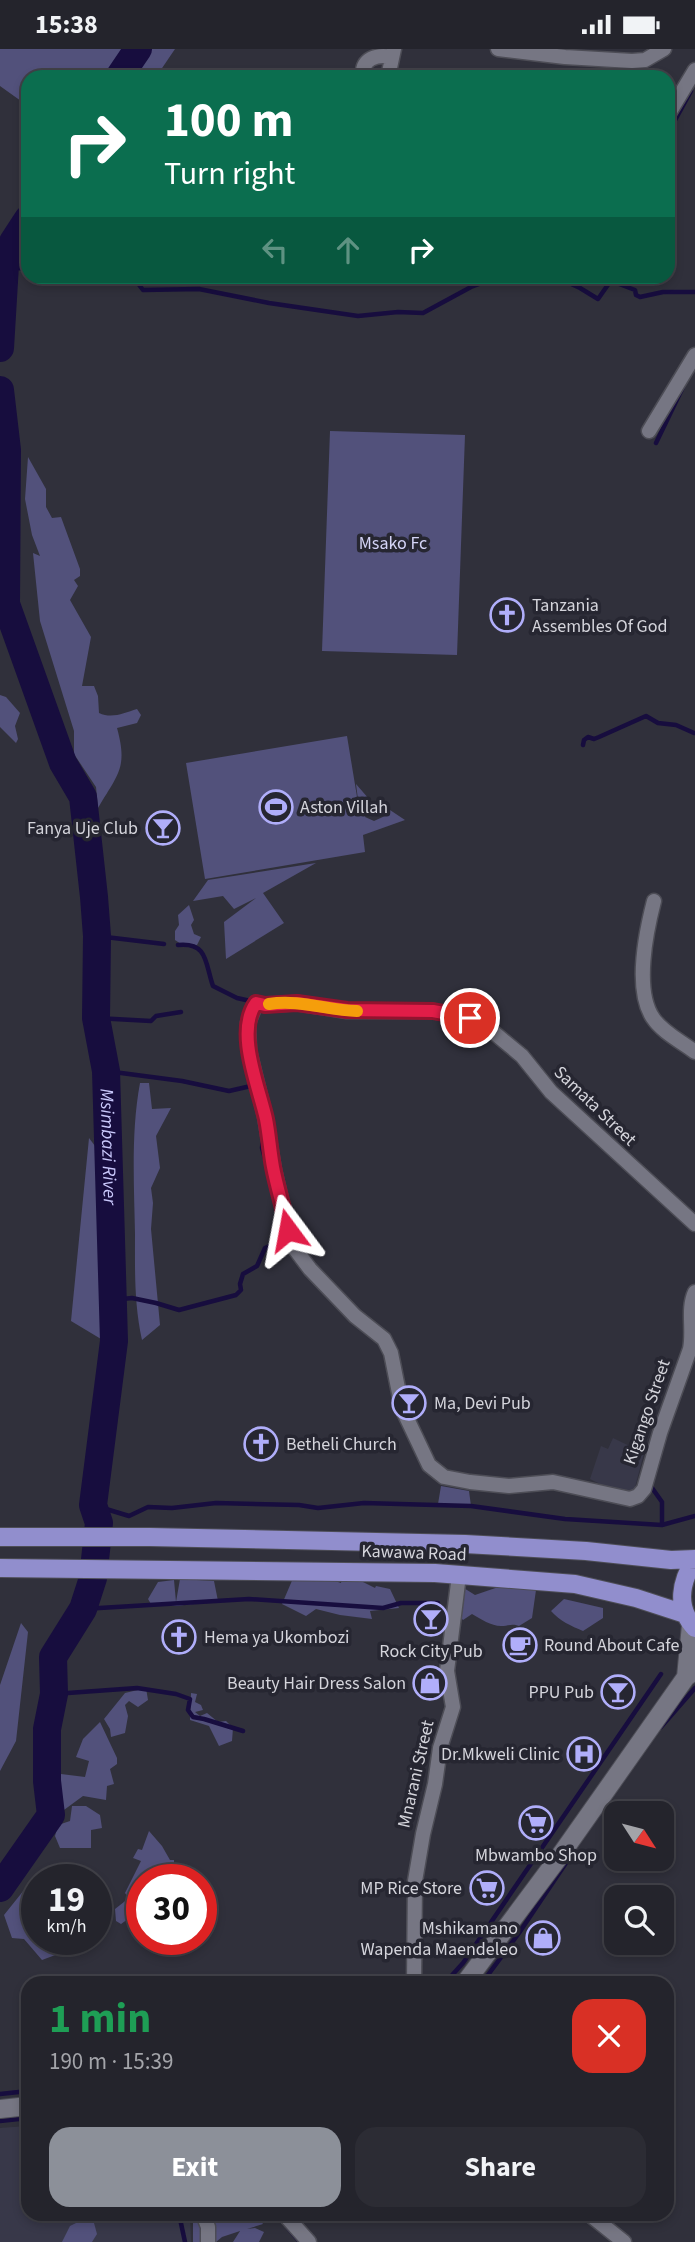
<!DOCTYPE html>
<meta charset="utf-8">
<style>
body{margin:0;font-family:"Source Sans 3",sans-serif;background:#2c2c34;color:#f1f3f6;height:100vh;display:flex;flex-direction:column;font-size:26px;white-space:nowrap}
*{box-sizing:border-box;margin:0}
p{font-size:23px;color:#a3a4a9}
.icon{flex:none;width:38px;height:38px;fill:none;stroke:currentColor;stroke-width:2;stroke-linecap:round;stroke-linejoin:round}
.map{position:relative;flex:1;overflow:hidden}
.details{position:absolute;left:21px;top:1927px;width:653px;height:245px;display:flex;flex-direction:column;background:#24242c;border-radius:21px;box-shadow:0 4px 10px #0003,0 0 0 2px #414148}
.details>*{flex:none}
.hud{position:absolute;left:21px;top:21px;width:654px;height:214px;border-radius:21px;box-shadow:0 4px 10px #0003,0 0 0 2px #414148;background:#0b6e4f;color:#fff;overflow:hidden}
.needle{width:46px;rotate:126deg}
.tools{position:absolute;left:604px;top:1752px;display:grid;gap:14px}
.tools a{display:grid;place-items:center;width:70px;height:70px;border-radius:14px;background:#24242c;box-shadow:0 4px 10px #0003,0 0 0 2px #414148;font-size:35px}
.speed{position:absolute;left:21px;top:1815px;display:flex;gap:14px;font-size:35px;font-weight:700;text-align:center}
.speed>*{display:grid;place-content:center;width:91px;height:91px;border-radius:50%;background:#24242c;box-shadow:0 4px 10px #0003,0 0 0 2px #414148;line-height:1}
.speed small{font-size:18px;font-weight:400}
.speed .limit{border:10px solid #d22;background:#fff;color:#111}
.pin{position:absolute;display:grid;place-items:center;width:60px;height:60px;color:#fff;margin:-30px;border:4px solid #fff;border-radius:50%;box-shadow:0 2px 7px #0007}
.me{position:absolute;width:77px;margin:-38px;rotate:347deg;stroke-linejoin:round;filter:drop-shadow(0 0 5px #0008)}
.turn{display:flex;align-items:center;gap:24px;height:147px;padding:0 28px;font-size:32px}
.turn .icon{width:91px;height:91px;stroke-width:2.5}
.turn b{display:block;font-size:49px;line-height:60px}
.lanes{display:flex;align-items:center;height:66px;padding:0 28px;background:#0003;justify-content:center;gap:35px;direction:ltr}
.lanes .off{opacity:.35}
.round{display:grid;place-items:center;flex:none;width:74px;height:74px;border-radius:21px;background:#2c2c34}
.head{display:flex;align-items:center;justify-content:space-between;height:119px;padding:0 28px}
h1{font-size:42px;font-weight:700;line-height:52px;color:#1e9e55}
.action{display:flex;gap:14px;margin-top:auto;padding:14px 28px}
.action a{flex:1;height:80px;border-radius:21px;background:#8c9099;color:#fff;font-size:28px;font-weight:700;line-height:80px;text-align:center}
.action a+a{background:#2c2c34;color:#f1f3f6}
.status{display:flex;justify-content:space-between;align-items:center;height:49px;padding:0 35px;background:#24242c;direction:ltr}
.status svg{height:19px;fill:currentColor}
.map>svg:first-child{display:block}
.built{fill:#383849}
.green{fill:#52517b}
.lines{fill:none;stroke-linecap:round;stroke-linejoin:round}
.stream{stroke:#170d3e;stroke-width:4.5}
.river{stroke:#170d3e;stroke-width:28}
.street-casing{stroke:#4d4d56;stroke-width:17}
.secondary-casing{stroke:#4d4d56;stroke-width:20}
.primary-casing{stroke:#4d4d56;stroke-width:20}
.street{stroke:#767683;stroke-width:14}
.secondary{stroke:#767683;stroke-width:18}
.primary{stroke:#918ecd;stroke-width:18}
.route-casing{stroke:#92132f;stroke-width:18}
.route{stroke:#e11d48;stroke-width:12}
.slow{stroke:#f59e0b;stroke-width:12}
.labels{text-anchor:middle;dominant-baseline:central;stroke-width:7;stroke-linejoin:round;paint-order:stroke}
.park-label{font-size:18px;fill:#d4d4f6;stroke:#262631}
.poi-label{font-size:18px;fill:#d4d4db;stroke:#262631;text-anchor:start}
.street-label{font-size:18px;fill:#d4d4db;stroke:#262631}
.water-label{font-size:19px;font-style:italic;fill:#c9c8fb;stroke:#262631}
</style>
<div class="status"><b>15:38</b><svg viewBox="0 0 49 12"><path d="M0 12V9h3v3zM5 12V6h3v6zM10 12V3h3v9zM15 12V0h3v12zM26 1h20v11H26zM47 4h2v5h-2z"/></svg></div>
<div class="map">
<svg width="695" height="2193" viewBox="0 0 695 2193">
<rect width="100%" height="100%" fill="#30303b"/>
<path class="built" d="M613 1389 644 1404 633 1446 606 1438 590 1430 601 1397 608 1400Z
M28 2077V2165H190L191 2193H0V2079Z"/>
<path class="green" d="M0 0H175L156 28H28V57L0 37Z
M330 382 465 386 457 606 322 602Z
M28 408 46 440V458L52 469 61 468 80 520V527L74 531 78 537 70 551 91 588 82 637H94L98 647 99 664C112 670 124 664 137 660L141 666 137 674 117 679C128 719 118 725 98 759L96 738 74 705V682L40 572 33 504 40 507 32 486 25 450Z
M0 646 6 648 20 664 15 677 18 690 16 694 0 678Z
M347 687 360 766 356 735 369 750 365 768 374 772 385 767 390 761 405 771 363 786 365 803 205 830 186 714Z
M316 814 263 844 284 874 226 910 224 873 256 849 234 860 223 847 193 852 208 831Z
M189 856 194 871 191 876 194 885 201 888 197 896 181 895 175 891V882L179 876 178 866Z
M140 1034H149L152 1060 171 1059 156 1087 160 1119 151 1139 153 1154 151 1180 160 1276 142 1291C134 1254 135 1222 135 1184 134 1135 131 1082 140 1034Z
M89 1089 104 1109 124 1228 101 1290 71 1272Z
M441 1437 469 1442 471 1457 438 1455Z
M294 1527 332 1531 341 1534 342 1528 359 1531 375 1539 376 1537 390 1540 399 1559 370 1562 372 1570 340 1566 316 1560 306 1567 282 1555Z
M180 1530 214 1532 218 1552 176 1557 151 1555 148 1550 158 1533 174 1531 176 1553Z
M519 1531 536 1541 532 1569 519 1577C512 1574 508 1577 501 1577 491 1577 481 1570 472 1565L463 1571 447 1555 450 1543 459 1536 475 1546Z
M564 1550 603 1559V1569L583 1582C571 1577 560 1572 551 1562Z
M21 1574 28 1583 16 1692 0 1722V1636Z
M146 1639 148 1651 138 1658 129 1652 125 1656 128 1667 125 1684 111 1688 110 1680 104 1670 125 1644Z
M191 1644 197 1645 195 1653 201 1656 203 1661 195 1663 200 1667 207 1664 218 1673 226 1672 233 1679 232 1692 219 1697 209 1677 190 1671Z
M100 1673 117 1709V1715L110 1720 114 1735 107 1737 106 1751 83 1747 53 1769 61 1725 85 1728 89 1712 76 1708 83 1690Z
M72 1757H86L100 1766 102 1779 91 1781V1799H60L55 1787 58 1776 70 1772Z
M149 1782 162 1797 170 1811H174V1815H182L185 1828 192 1830H142V1860L121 1875 116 1872 115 1860 129 1849 125 1844 141 1812 133 1809 138 1800 142 1801Z
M32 1831 37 1836V1890H61L58 1905 42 1911 24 1890 12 1889 4 1866Z
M193 2165H264L257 2166 263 2175 247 2180 255 2179 264 2183 259 2193H233L240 2182 222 2188 216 2193H193Z
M82 2171 94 2174 97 2185 92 2193H62L70 2177Z"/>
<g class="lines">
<path class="stream" d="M668 84 691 42
M5 216 28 221
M133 228 143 241 199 240 269 254 358 267 398 263 423 264 471 238 498 228
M556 228 580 239 598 250 612 230 614 233 635 241 636 246 640 248 663 243H695
M656 394 683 338
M0 552 6 555
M583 696 584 691 588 688 594 690 599 688 646 667 658 674 676 676 694 684
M97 887 164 895
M178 896C208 893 205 914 213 937L237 949 255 953
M96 969 151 972 156 967 181 963
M106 1022 182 1032 229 1042 251 1037 253 1039
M263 1088 262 1099 268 1120
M113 1251 132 1249 156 1254 179 1261 236 1246 241 1241 240 1235 243 1225 257 1217 265 1199 283 1191
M650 1436 662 1453V1476
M93 1456 129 1467 148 1458 172 1459 216 1454 299 1456 318 1459 364 1454 471 1457 565 1470 662 1476 695 1467
M83 1560 249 1550 383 1559 401 1554H438
M54 1645 137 1639 176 1645 190 1650 188 1661 193 1668 204 1670 243 1682
M661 1678 695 1639
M445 1934 463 1914 661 1625
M482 1934 519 1884 568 1811
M0 2045 28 2042
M0 2072 28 2069
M179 2165 185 2193
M288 2179 300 2193"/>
<g class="river">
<path d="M119 28 138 0"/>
<path d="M0 299 5 216 13 193 28 170"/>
<path id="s1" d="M0 341 7 401 6 555 63 714 83 748 94 848 97 887 96 969 106 1022 114 1292 93 1456 99 1474 93 1529 83 1560 53 1608 54 1645 47 1680V1732L51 1766 0 1839"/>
</g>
<defs>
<path id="street" d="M498 0 565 8 632 12 645 11 664 0
M363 28C361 9 377 5 392 8
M388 28 394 0
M668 66 695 21
M649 382 695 306
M654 852C646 883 634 941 653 969 662 983 682 993 695 1003
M695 1175 551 1043 522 1007 492 982 475 971 433 962H347L297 954 265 956 256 954 248 974 249 1002 265 1067 274 1121 288 1181 295 1200 310 1220 355 1267 384 1290 391 1304 402 1359 429 1416 444 1428 470 1433 509 1437 553 1433 630 1450 638 1447 644 1440 660 1384 690 1300C694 1281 687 1260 695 1243
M414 1934 415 1832 423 1785 435 1735 440 1699 453 1658 447 1622 459 1526
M203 2165 208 2178V2193
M284 2165 309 2193
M589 2165 624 2193"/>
<path id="secondary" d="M686 1628 691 1576
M465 1934 562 1804 686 1628 695 1622
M0 2060 28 2057"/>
<path id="primary" d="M0 1488H150L465 1495 586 1502 671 1511 695 1510
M695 1510C681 1532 675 1558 695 1579
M0 1519 435 1524 575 1535 636 1549 685 1565"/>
</defs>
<use href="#street" class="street-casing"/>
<use href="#secondary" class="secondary-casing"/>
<use href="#primary" class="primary-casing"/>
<use href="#street" class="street"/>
<use href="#secondary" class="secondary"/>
<use href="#primary" class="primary"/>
</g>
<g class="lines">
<defs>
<path id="route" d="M288 1181C284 1160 277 1139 273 1118 270 1102 269 1085 266 1070 259 1038 235 983 256 954L265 956 297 954 347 961 433 962 470 969"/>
</defs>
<use href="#route" class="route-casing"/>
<use href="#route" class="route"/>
<path class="slow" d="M269 955C298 950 327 961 357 962"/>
</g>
<defs>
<symbol id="church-ring" viewBox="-11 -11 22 22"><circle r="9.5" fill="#262631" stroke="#b0aefa" stroke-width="1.5"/><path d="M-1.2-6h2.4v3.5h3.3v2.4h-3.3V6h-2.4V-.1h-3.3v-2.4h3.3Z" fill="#b0aefa"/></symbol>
<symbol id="stadium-ring" viewBox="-11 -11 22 22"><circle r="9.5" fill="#262631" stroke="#b0aefa" stroke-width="1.5"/><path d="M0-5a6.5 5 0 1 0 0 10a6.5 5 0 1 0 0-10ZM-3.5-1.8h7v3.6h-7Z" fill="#b0aefa"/></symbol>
<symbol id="bar-ring" viewBox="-11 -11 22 22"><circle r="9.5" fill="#262631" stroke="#b0aefa" stroke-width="1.5"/><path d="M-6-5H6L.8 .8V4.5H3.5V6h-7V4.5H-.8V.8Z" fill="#b0aefa"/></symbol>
<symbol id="cafe-ring" viewBox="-11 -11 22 22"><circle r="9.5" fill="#262631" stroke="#b0aefa" stroke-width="1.5"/><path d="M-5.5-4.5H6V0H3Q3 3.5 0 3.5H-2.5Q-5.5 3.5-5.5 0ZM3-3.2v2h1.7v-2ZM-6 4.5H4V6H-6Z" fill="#b0aefa"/></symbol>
<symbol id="shop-ring" viewBox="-11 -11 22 22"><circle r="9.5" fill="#262631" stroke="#b0aefa" stroke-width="1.5"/><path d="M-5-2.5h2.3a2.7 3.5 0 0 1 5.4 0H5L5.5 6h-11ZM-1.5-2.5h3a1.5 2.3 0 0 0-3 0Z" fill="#b0aefa"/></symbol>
<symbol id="hospital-ring" viewBox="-11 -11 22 22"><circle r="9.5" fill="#262631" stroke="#b0aefa" stroke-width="1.5"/><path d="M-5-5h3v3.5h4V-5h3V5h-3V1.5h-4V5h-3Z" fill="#b0aefa"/></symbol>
<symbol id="supermarket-ring" viewBox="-11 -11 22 22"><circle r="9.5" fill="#262631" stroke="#b0aefa" stroke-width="1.5"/><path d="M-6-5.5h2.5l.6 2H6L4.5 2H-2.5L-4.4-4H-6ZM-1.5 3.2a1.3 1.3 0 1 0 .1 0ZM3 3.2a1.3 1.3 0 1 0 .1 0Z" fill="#b0aefa"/></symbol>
</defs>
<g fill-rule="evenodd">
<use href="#church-ring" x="488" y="547" width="38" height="38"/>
<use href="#stadium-ring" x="257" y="739" width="38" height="38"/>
<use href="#bar-ring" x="144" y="760" width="38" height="38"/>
<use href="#bar-ring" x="390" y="1335" width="38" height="38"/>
<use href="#church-ring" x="242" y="1376" width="38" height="38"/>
<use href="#bar-ring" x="412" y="1551" width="38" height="38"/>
<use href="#church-ring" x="160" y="1569" width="38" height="38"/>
<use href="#cafe-ring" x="501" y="1577" width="38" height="38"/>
<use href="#shop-ring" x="411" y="1615" width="38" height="38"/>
<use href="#bar-ring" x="599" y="1624" width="38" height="38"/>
<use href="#hospital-ring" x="565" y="1686" width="38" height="38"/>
<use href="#supermarket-ring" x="517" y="1755" width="38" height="38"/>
<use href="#supermarket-ring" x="468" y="1820" width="38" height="38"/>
<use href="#shop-ring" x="524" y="1870" width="38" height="38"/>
</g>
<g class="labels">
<g class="park-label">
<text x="393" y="494">Msako Fc</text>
</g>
<g class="poi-label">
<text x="532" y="556">Tanzania<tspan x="532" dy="21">Assembles Of God</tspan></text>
<text x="300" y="758">Aston Villah</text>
<text x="138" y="779" text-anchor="end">Fanya Uje Club</text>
<text x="434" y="1354">Ma, Devi Pub</text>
<text x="286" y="1395">Betheli Church</text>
<text x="204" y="1588">Hema ya Ukombozi</text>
<text x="544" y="1596">Round About Cafe</text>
<text x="431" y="1602" text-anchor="middle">Rock City Pub</text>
<text x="406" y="1634" text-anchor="end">Beauty Hair Dress Salon</text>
<text x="594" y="1643" text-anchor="end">PPU Pub</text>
<text x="560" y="1705" text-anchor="end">Dr.Mkweli Clinic</text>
<text x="536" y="1806" text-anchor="middle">Mbwambo Shop</text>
<text x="462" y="1839" text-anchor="end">MP Rice Store</text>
<text x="518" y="1879" text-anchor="end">Mshikamano<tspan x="518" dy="21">Wapenda Maendeleo</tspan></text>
</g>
<g class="street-label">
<text transform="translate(595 1057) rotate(44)">Samata Street</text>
<text transform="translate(647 1363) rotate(-71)">Kigango Street</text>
<text transform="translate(414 1504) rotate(2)">Kawawa Road</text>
<text transform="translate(416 1725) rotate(-77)">Mnarani Street</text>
</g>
<g class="water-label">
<text stroke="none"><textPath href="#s1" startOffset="774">Msimbazi River</textPath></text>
</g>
</g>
</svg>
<div class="tools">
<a><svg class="needle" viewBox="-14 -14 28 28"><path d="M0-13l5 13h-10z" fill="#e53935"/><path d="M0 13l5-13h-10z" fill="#a3a4a9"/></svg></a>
<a><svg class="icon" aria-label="search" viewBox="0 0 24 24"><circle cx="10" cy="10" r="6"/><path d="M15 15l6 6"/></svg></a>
</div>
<div class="speed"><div>19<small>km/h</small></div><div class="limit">30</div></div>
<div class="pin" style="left:470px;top:969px;background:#d93025"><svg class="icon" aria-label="arrive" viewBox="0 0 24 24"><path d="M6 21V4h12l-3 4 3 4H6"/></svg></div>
<svg class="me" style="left:288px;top:1181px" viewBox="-20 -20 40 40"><path d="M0-17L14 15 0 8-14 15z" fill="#e11d48" stroke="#fff" stroke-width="4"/></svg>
<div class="hud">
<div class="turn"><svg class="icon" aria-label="right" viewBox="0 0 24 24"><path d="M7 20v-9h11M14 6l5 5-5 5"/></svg><div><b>100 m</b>Turn right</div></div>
<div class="lanes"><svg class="icon off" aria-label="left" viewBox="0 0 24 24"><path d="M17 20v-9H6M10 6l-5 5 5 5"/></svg><svg class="icon off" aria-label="ahead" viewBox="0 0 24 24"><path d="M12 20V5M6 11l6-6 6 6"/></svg><svg class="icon" aria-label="right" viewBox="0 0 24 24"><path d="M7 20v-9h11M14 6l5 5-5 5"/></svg></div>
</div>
<section class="details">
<div class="head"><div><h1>1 min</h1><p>190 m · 15:39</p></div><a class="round" style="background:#d93025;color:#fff"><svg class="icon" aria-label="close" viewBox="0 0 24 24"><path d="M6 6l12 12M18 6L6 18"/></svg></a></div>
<div class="action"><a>Exit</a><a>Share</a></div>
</section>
</div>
